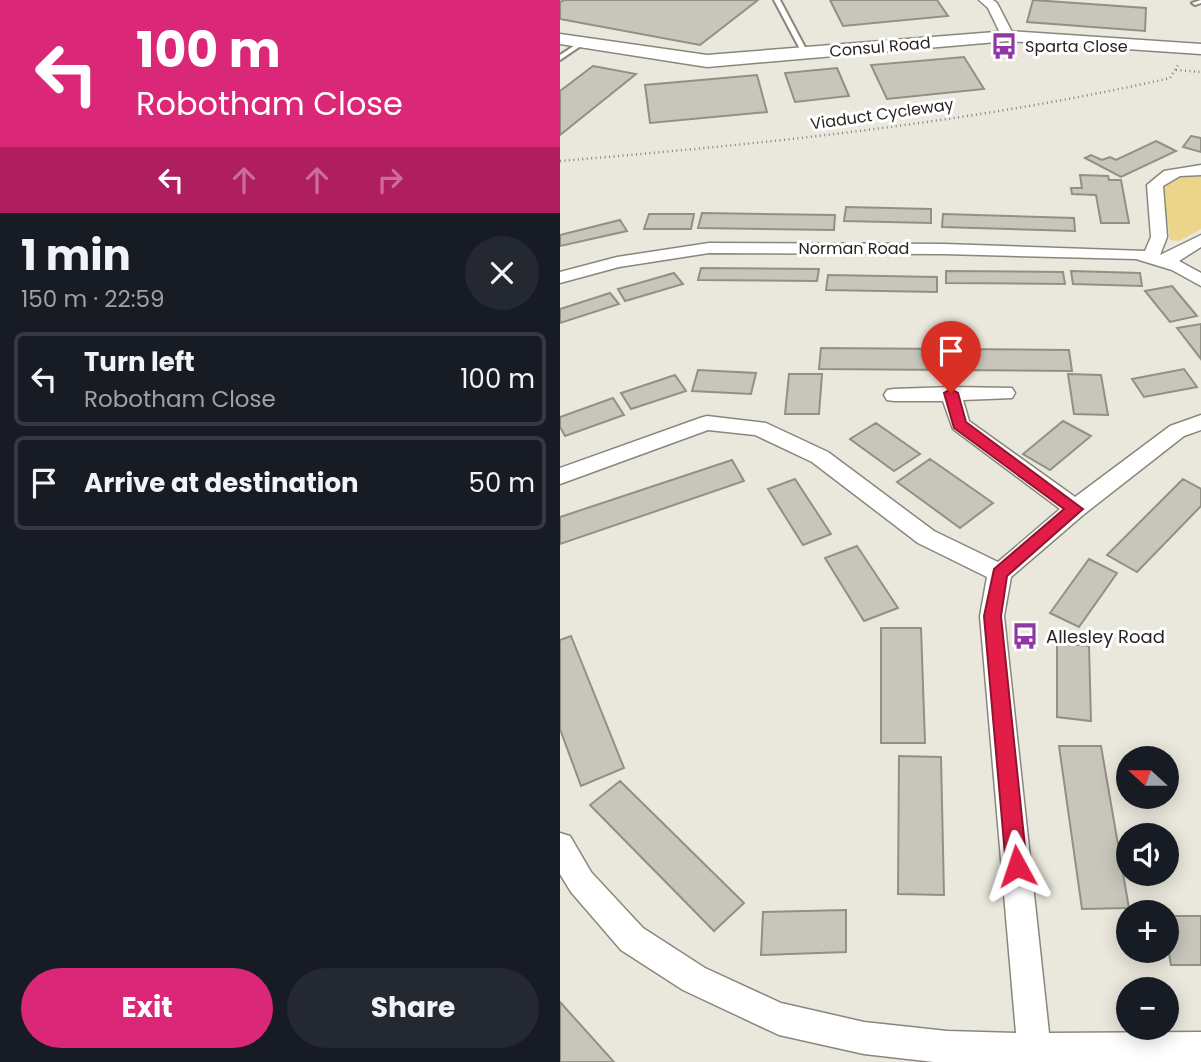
<!DOCTYPE html>
<meta charset="utf-8">
<style>
body{margin:0;font-family:Poppins,sans-serif;background:#242831;color:#f1f3f6;height:100vh;display:flex;flex-direction:column;font-size:26px;white-space:nowrap}
*{box-sizing:border-box;margin:0}
p{font-size:23px;color:#9ea1a6}
.icon{flex:none;width:38px;height:38px;fill:none;stroke:currentColor;stroke-width:2;stroke-linecap:round;stroke-linejoin:round}
.map{position:relative;flex:1;overflow:hidden}
.panel{display:flex;flex-direction:column;background:#171b24;width:560px}
.panel>*{flex:none}
.banner{background:#db2777;color:#fff;overflow:hidden}
.needle{width:46px;rotate:291deg}
.buttons{position:absolute;left:556px;top:746px;display:grid;gap:14px}
.buttons a{display:grid;place-items:center;width:63px;height:63px;border-radius:50%;background:#171b24;box-shadow:0 4px 18px #0003;font-size:35px}
.pin{position:absolute;display:grid;place-items:center;width:60px;height:60px;color:#fff;margin:-72px -30px;border-radius:50% 50% 50% 0;rotate:-45deg;box-shadow:0 0 7px #0007}
.pin .icon{rotate:45deg}
.me{position:absolute;width:77px;margin:-38px;rotate:355deg;stroke-linejoin:round;filter:drop-shadow(0 0 5px #0008)}
.turn{display:flex;align-items:center;gap:24px;height:147px;padding:0 21px;font-size:32px}
.turn .icon{width:91px;height:91px;stroke-width:2.5}
.turn b{display:block;font-size:49px;line-height:60px}
.lanes{display:flex;align-items:center;height:66px;padding:0 21px;background:#0003;justify-content:center;gap:35px;direction:ltr}
.lanes .off{opacity:.35}
.round{display:grid;place-items:center;flex:none;width:74px;height:74px;border-radius:37px;background:#242831}
.overview{display:flex;align-items:center;justify-content:space-between;height:119px;padding:0 21px}
h1{font-size:42px;font-weight:700;line-height:52px}
.cta{display:flex;gap:14px;margin-top:auto;padding:14px 21px}
.cta a{flex:1;height:80px;border-radius:42px;background:#db2777;color:#fff;font-size:28px;font-weight:700;line-height:80px;text-align:center}
.cta a+a{background:#242831;color:#f1f3f6}
ul{padding:0;list-style:none}
li{display:flex;align-items:center;gap:21px;height:94px;margin:0 14px 10px;padding:0 7px;border:4px solid #363941;border-radius:10px}
li div{flex:1}
li b{display:block;font-size:26px}
li em{font-style:normal}
main{display:flex;flex:1;min-height:0}
.map>svg:first-child{display:block}
.green{fill:#ead58a}
.building{fill:#c8c6bb;stroke:#929086;stroke-width:2}
.lines{fill:none;stroke-linecap:round;stroke-linejoin:round}
.lane-casing{stroke:#89877d;stroke-width:4}
.street-casing{stroke:#89877d;stroke-width:3}
.secondary-casing{stroke:#89877d;stroke-width:3}
.path{stroke:#84827c;stroke-width:2.5;stroke-dasharray:1 3.5;stroke-linecap:butt}
.lane{fill:#fff;fill-rule:evenodd}
.street{fill:#fff;fill-rule:evenodd}
.secondary{fill:#fff;fill-rule:evenodd}
.route{fill:#e11d48;stroke:#92132f;stroke-width:2}
.labels{text-anchor:middle;dominant-baseline:central;stroke-width:6;stroke-linejoin:round;paint-order:stroke}
.far-poi-label{font-size:16px;fill:#262522;stroke:#fff;text-anchor:start}
.far-street-label{font-size:16px;fill:#262522;stroke:#fff}
.poi-label{font-size:18px;fill:#262522;stroke:#fff;text-anchor:start}
</style>
<main>
<section class="panel">
<div class="banner">
<div class="turn"><svg class="icon" aria-label="left" viewBox="0 0 24 24"><path d="M17 20v-9H6M10 6l-5 5 5 5"/></svg><div><b>100 m</b>Robotham Close</div></div>
<div class="lanes"><svg class="icon" aria-label="left" viewBox="0 0 24 24"><path d="M17 20v-9H6M10 6l-5 5 5 5"/></svg><svg class="icon off" aria-label="ahead" viewBox="0 0 24 24"><path d="M12 20V5M6 11l6-6 6 6"/></svg><svg class="icon off" aria-label="ahead" viewBox="0 0 24 24"><path d="M12 20V5M6 11l6-6 6 6"/></svg><svg class="icon off" aria-label="right" viewBox="0 0 24 24"><path d="M7 20v-9h11M14 6l5 5-5 5"/></svg></div>
</div>
<div class="overview"><div><h1>1 min</h1><p>150 m · 22:59</p></div><a class="round"><svg class="icon" aria-label="close" viewBox="0 0 24 24"><path d="M6 6l12 12M18 6L6 18"/></svg></a></div>
<ul>
<li><svg class="icon" aria-label="left" viewBox="0 0 24 24"><path d="M17 20v-9H6M10 6l-5 5 5 5"/></svg><div><b>Turn left</b><p>Robotham Close</p></div><em>100 m</em></li>
<li><svg class="icon" aria-label="arrive" viewBox="0 0 24 24"><path d="M6 21V4h12l-3 4 3 4H6"/></svg><div><b>Arrive at destination</b></div><em>50 m</em></li>
</ul>
<div class="cta"><a>Exit</a><a>Share</a></div>
</section>
<div class="map">
<svg width="641" height="1062" viewBox="0 0 641 1062">
<rect width="100%" height="100%" fill="#eae7dc"/>
<path class="green" d="M635 175 641 176V229L619 241 610 240 602 188 609 179Z"/>
<path class="building" d="M4 0H198L140 45 0 19V2Z
M270 0H377L388 16 283 26Z
M473 0 586 8 585 31 467 22Z
M404 57 424 89 327 99 311 65Z
M33 66 76 74 0 135V91Z
M277 68 289 96 235 102 225 73Z
M197 75 207 112 90 123 85 85Z
M631 136 641 138V152L623 147Z
M596 141 616 151 561 177 525 158 531 155 542 160 550 157 556 160Z
M520 175 548 176 549 180H561L569 223H541L536 195 512 194 511 188H522Z
M286 207 371 209V223L284 221Z
M142 213 275 215 274 230 138 228Z
M89 214H134L131 229H84Z
M383 214 514 218 515 231 382 227Z
M60 220 67 231 0 246V235Z
M141 268 259 269 257 281 138 280Z
M386 271 503 272 505 284 386 283Z
M511 271 580 273 582 286 513 284Z
M114 273 123 284 65 301 58 289Z
M268 275 377 277V292L266 290Z
M612 286 637 316 610 322 585 291Z
M50 293 59 304 0 323V309Z
M641 324V359L617 328Z
M261 348 509 350 512 371 259 369Z
M624 369 637 387 584 397 572 379Z
M138 370 196 373 191 394 132 391Z
M229 374H262L259 414H225Z
M508 374 541 375 548 415 514 414Z
M115 375 126 391 71 409 61 393Z
M53 398 64 415 5 436 0 427V417Z
M503 421 531 436 490 470 463 454Z
M316 423 360 454 334 471 290 439Z
M370 459 433 503 400 528 337 482Z
M172 460 184 481 0 544V517Z
M235 479 271 534 243 545 208 489Z
M623 479 641 489V506L577 572 547 555Z
M297 546 338 608 304 621 265 558Z
M529 559 557 573 519 627 490 613Z
M321 628H361L365 743H321Z
M11 636 64 768 21 786 0 729V640Z
M497 643 529 646 531 721 497 717Z
M499 746H541L569 908 522 909Z
M339 756 381 757 384 895 338 894Z
M60 781 184 903 154 931 30 805Z
M286 910V952L201 955 203 912Z
M607 916H641V965H611L607 942Z
M0 1002 54 1062H0Z"/>
<g class="lines">
<defs>
<path id="lane" d="M214 0H220L248 53 247 54 242 53Z
M641 0V3L635 5 632 3Z
M20 42 25 43 0 60V55Z"/>
<path id="street" d="M419 0H433L437 3 454 36 453 39H443L428 8Z
M641 165V175L620 176 603 186 607 237 600 255 641 235V247L619 261 641 273V286L612 270 576 259 384 254 149 253 59 267 0 283V272L57 257 149 243 384 244 585 251 591 237 587 185 604 171Z
M391 387 452 388 455 393 452 398 403 400 409 421 515 497 610 426 641 415V430L624 436 523 515 451 577 444 616 489 1033 641 1032V1062H374L304 1054 219 1035 123 990 61 950 11 892 0 874V833L10 836 31 872 83 928 145 968 221 1003 304 1022 387 1031 456 1033 420 616 427 577 358 543 252 462 195 435 148 430 0 484V468L140 418 147 416 206 423 268 452 374 531 438 562 500 509 393 429 383 401H334L327 400 324 395 327 390 334 389Z"/>
<path id="secondary" d="M448 31 641 44V54L448 41 147 67 0 44V34L147 55Z"/>
</defs>
<use href="#lane" class="lane-casing"/>
<use href="#street" class="street-casing"/>
<use href="#secondary" class="secondary-casing"/>
<path class="path" d="M616 70 641 72
M0 161C202 144 412 123 610 78L618 65"/>
<use href="#lane" class="lane"/>
<use href="#street" class="street"/>
<use href="#secondary" class="secondary"/>
</g>
<path class="route" d="M391 389 398 393 406 422 523 509 447 576 441 616 467 866 464 873 457 876 449 873 446 866 424 616 434 569 504 509 394 428 384 393Z"/>
<defs>
<symbol id="bus-bare" viewBox="-9 -9 18 18"><path d="M-5-6H5V4H4V6H2V4H-2V6H-4V4H-5ZM-3.5-4V0h7V-4ZM-3.5 1.2v1.5H-2V1.2ZM2 1.2v1.5H3.5V1.2Z" fill="#8f37a3" stroke="#fff" stroke-width="2.5" paint-order="stroke"/></symbol>
</defs>
<g fill-rule="evenodd">
<use href="#bus-bare" x="425" y="27" width="38" height="38"/>
<use href="#bus-bare" x="446" y="617" width="38" height="38"/>
</g>
<g class="labels">
<g class="far-poi-label">
<text x="465" y="46">Sparta Close</text>
</g>
<g class="far-street-label">
<text transform="translate(320 47) rotate(-5)">Consul Road</text>
<text transform="translate(322 114) rotate(-8)">Viaduct Cycleway</text>
<text x="294" y="248">Norman Road</text>
</g>
<g class="poi-label">
<text x="486" y="636">Allesley Road</text>
</g>
</g>
</svg>
<div class="buttons">
<a><svg class="needle" viewBox="-14 -14 28 28"><path d="M0-13l5 13h-10z" fill="#e53935"/><path d="M0 13l5-13h-10z" fill="#9ea1a6"/></svg></a>
<a><svg class="icon" aria-label="sound" viewBox="0 0 24 24"><path d="M4 9h4l5-4v14l-5-4H4zM17 9q2 3 0 6"/></svg></a>
<a>+</a>
<a>−</a>
</div>
<div class="pin" style="left:391px;top:393px;background:#d93025"><svg class="icon" aria-label="arrive" viewBox="0 0 24 24"><path d="M6 21V4h12l-3 4 3 4H6"/></svg></div>
<svg class="me" style="left:457px;top:866px" viewBox="-20 -20 40 40"><path d="M0-17L14 15 0 8-14 15z" fill="#e11d48" stroke="#fff" stroke-width="4"/></svg>
</div>
</main>
